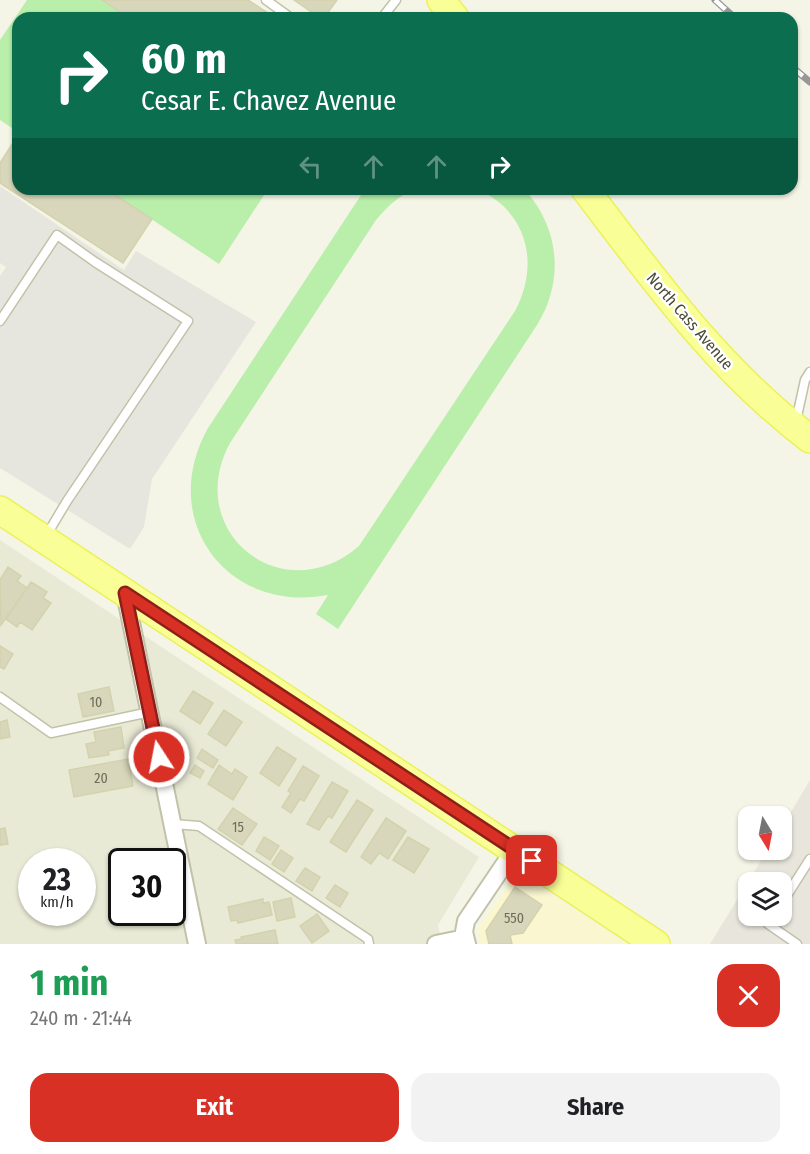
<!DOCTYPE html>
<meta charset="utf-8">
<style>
body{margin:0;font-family:"Fira Sans Condensed",sans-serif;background:#f2f2f2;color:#202124;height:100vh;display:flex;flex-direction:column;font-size:22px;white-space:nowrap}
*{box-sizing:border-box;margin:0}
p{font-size:20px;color:#757577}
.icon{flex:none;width:33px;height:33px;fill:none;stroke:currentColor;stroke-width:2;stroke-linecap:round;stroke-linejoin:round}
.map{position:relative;height:944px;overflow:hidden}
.panel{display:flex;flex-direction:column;background:#fff;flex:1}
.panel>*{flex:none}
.top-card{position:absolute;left:12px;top:12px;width:786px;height:183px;border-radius:18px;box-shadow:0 2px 4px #0004;background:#0b6e4f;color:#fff;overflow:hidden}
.needle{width:39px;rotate:170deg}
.fabs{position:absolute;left:738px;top:806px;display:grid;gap:12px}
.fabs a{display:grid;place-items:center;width:54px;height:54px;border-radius:12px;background:#fff;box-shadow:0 2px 4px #0004;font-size:30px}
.speed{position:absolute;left:18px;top:848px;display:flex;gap:12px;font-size:30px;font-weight:700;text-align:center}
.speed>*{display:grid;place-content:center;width:78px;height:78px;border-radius:50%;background:#fff;box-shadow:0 2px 4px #0004;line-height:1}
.speed small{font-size:15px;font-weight:400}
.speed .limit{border:3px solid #111;border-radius:9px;background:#fff;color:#111}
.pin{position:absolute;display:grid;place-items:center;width:51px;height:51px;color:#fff;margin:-26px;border-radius:12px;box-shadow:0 3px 9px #0006}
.me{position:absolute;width:66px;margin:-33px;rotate:349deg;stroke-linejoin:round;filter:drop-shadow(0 0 4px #0008)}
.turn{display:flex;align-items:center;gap:21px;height:126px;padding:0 30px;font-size:27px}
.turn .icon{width:78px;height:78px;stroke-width:2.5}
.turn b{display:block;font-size:42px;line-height:51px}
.lanes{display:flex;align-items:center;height:57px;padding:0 30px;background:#0003;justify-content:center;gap:30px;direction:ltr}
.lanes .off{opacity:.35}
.round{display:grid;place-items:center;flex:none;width:63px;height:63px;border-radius:18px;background:#f2f2f2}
.overview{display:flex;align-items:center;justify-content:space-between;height:102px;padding:0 30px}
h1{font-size:36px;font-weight:700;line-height:45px;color:#1e9e55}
.cta{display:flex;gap:12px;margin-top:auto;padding:12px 30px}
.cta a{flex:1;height:69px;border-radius:18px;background:#d93025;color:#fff;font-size:24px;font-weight:700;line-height:69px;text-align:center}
.cta a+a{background:#f2f2f2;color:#202124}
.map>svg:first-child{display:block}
.residential{fill:#e9ead5;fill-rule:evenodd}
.commercial{fill:#f9f6d0}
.industrial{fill:#e8e6dc;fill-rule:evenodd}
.green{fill:#b9eeab}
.parking{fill:#e6e6df}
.building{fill:#d8d7bb;stroke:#d4d2ad;stroke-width:1.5}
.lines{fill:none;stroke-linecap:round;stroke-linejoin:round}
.service-casing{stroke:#c2c2a8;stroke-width:11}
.minor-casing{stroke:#c2c2a8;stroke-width:20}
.primary-casing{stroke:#eaf159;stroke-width:30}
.service{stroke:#fff;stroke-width:8}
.minor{stroke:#fff;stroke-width:16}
.primary{stroke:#f9ff96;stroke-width:27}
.rail-casing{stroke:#979797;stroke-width:7}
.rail{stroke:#fff;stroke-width:4.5;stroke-dasharray:14;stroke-linecap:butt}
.route-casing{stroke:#8d1f18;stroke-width:15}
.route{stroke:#d93025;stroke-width:10}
.labels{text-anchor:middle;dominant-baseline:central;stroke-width:5;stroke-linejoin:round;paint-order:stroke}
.number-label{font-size:14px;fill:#6d6c56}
.street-label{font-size:16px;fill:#494935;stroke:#fff}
</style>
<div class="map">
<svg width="810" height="944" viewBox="0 0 810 944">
<rect width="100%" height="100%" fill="#f5f5e7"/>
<path class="residential" d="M0 540 479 857 438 925 442 944H0ZM32 861H82V912H32ZM122 861H172V912H122Z"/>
<path class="commercial" d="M517 872 628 944H481L477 930Z"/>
<path class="industrial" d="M810 780V944H710L768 849H782V827ZM748 882H782V915H748Z"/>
<path class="green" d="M27 0H102L129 18H18V132L0 120V40Z
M106 189H268L219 264Z
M365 189H415C398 196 387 207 376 220L230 443C182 532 283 612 359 546L515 311C540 265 528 211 477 189H525L526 191C560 230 564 281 537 325L338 629 316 614 328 595C226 614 157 519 208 428Z"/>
<path class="parking" d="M0 186 124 270 136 251 256 322 152 479 144 527 130 549 0 468V276L6 267 0 263Z"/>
<path class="building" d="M102 0H248L271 15 269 18H129Z
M294 0H337L324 18H320Z
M18 135V189H106L152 219 123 263 0 183V163Z
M8 567 21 576 17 581 27 588 1 625 0 580Z
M31 582 47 592 43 598 51 603 32 630 20 622 17 627 6 619Z
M0 646 13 654 4 669 0 667Z
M109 687 114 711 83 717 78 694Z
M193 691 213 703 200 724 180 711Z
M224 710 242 722 226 746 208 734Z
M7 720 10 737 0 739V722Z
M121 727 124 748 108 751 109 755 89 758 86 744 96 742 94 732Z
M277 747 296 759 279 786 260 773Z
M202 749 218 760 213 768 197 758Z
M128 759 133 786 74 797 69 770Z
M195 765 204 771 200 778 190 773Z
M219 765 232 774 235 769 247 777 233 800 208 784Z
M303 766 319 776 304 801 300 799 291 813 282 807 291 793 288 791Z
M332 782 348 791 332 818 328 816 319 830 307 824Z
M357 800 373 810 346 852 330 842Z
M233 808 257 824 242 845 218 829Z
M386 818 406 831 388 859 379 853 371 864 361 857Z
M5 828 8 844 0 845V829Z
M264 837 279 846 270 860 256 851Z
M408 837 429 849 414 873 393 860Z
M281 850 293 858 284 872 272 864Z
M305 868 320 877 312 891 296 881Z
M335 885 348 893 340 907 326 898Z
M515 887 542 905 523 933 510 935 512 944H489L486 931Z
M122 897V912H155L156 916 123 923 118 898Z
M291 898 295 917 277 921 273 902Z
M263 899V903L269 902 272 915 238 923 237 920 231 921 228 907Z
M317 914 329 931 312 943 300 926Z
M275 930 278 944H236L235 940 242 939 241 937Z"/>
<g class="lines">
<defs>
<path id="service" d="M266 0 291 18
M382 18 396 0
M0 321 57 235 95 262 188 321 67 501 46 536
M796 421 805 380 810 372
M0 697 51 733 150 712
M173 824 199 826 368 939 369 944
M782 903 810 859
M774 915 768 924 797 944"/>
<path id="minor" d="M125 593 197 944
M436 944 465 938
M467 944 464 932 466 921 514 850"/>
<path id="primary" d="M441 0 455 18
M585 189C653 279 719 370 810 439
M0 510 656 944"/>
</defs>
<use href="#service" class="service-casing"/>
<use href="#minor" class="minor-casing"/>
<use href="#primary" class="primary-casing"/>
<use href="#service" class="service"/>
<use href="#minor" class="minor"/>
<use href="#primary" class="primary"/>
<defs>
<path id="rail" d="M715 0 735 18
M792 67 810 82"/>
</defs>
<use href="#rail" class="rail-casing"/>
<use href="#rail" class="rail"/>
</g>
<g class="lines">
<defs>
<path id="route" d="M159 757 125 593 532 861"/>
</defs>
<use href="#route" class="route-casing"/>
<use href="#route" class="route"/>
</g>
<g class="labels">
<g class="number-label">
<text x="96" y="702">10</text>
<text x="101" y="778">20</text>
<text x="238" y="827">15</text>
<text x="514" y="918">550</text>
</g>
<g class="street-label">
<text transform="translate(690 321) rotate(49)">North Cass Avenue</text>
</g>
</g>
</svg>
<div class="fabs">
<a><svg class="needle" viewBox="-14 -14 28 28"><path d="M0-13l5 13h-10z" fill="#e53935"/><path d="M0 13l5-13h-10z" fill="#757577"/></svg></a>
<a><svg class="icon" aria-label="layers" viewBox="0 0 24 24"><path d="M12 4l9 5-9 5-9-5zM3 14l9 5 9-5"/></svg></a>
</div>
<div class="speed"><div>23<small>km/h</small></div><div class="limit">30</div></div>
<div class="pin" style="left:532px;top:861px;background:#d93025"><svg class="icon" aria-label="arrive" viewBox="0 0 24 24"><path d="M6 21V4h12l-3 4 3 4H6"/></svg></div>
<svg class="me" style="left:159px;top:757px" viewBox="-20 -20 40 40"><circle r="17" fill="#d93025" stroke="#fff" stroke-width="3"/><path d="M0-11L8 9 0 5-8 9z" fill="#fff"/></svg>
<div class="top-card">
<div class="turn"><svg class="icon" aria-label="right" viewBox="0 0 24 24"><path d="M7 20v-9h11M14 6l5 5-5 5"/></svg><div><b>60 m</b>Cesar E. Chavez Avenue</div></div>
<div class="lanes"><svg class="icon off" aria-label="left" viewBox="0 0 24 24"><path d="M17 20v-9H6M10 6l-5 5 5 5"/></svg><svg class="icon off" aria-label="ahead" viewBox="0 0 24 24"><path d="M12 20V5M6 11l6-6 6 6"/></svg><svg class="icon off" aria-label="ahead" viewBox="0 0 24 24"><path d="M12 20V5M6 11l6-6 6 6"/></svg><svg class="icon" aria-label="right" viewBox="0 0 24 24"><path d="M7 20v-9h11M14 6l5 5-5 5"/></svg></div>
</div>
</div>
<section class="panel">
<div class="overview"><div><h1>1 min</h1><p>240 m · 21:44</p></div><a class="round" style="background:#d93025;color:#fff"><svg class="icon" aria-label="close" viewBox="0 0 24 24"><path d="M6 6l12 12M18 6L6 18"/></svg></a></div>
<div class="cta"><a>Exit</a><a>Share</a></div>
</section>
